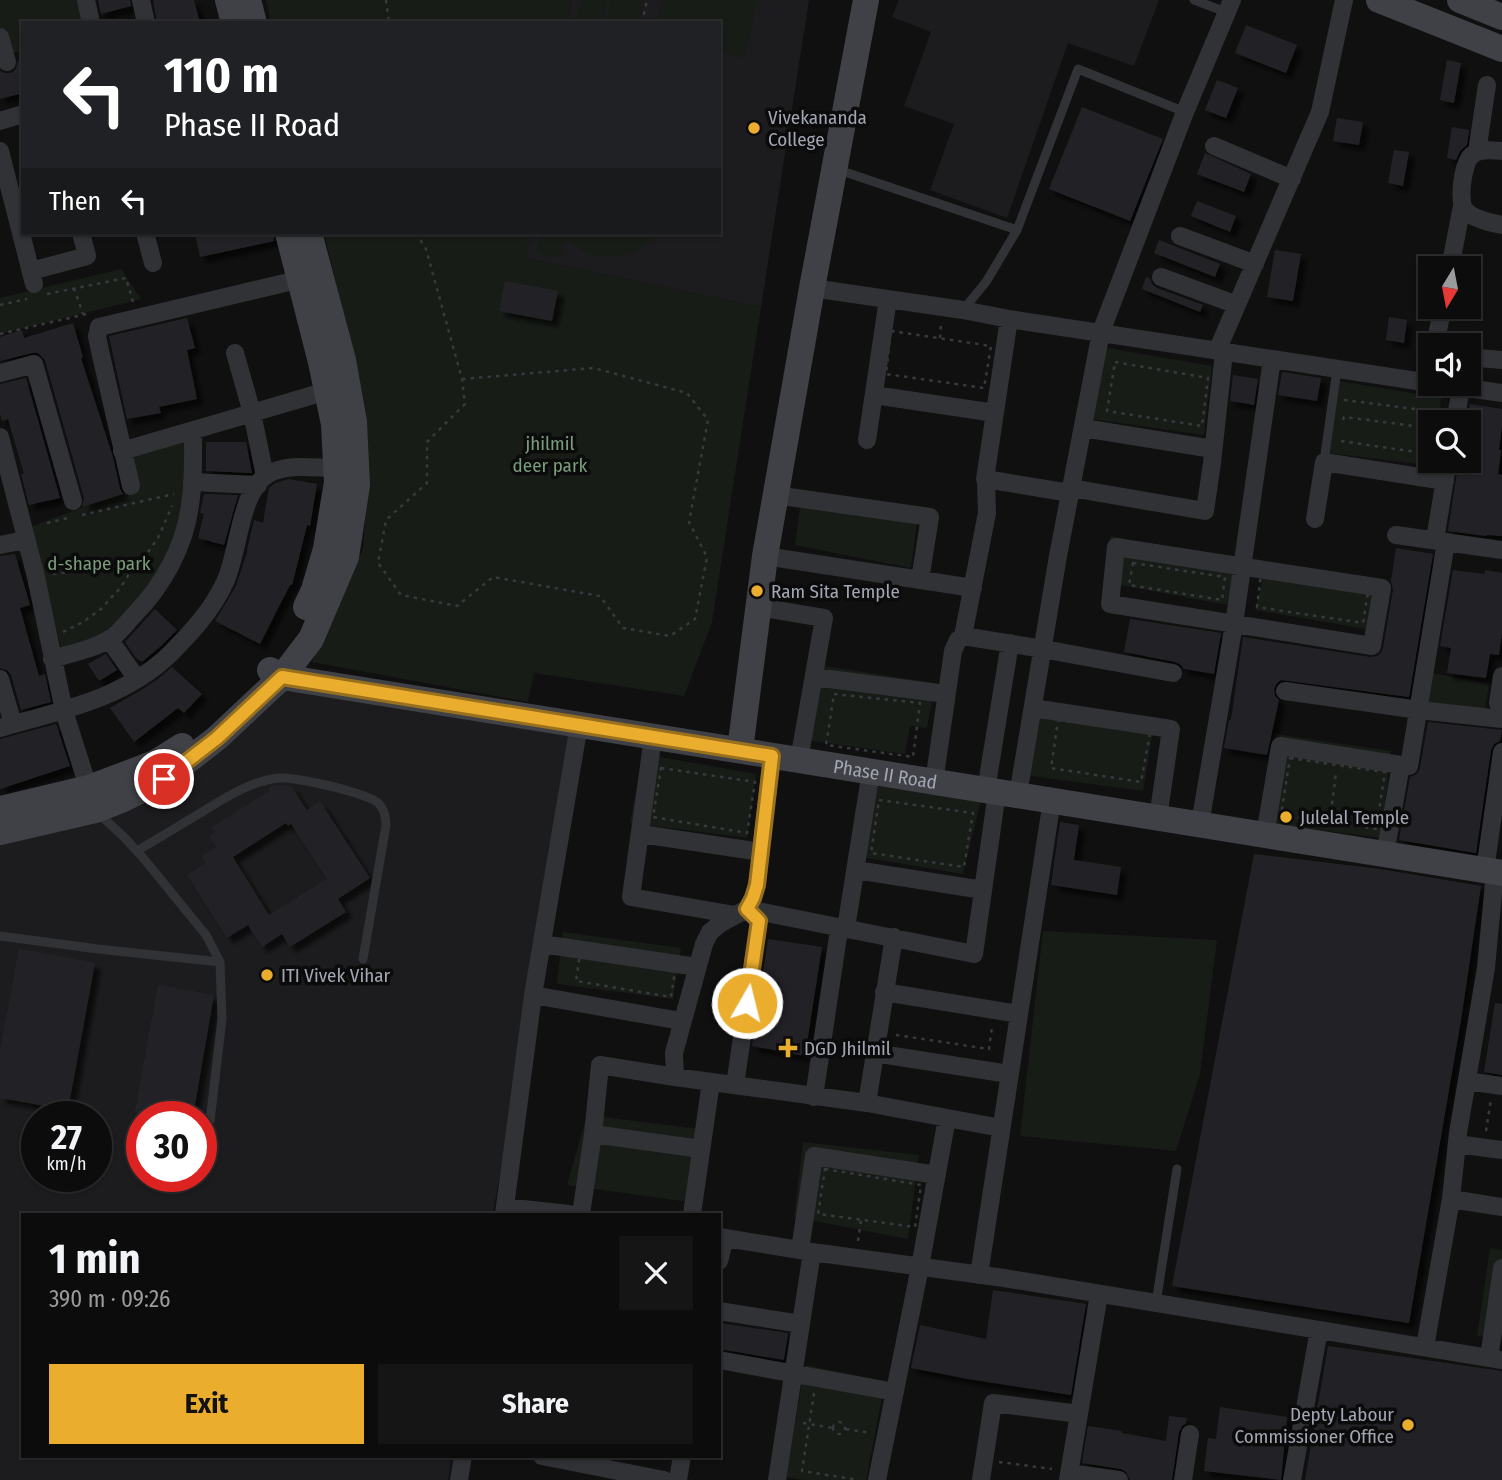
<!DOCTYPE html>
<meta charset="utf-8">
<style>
body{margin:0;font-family:"Fira Sans Condensed",sans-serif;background:#151516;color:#f1f3f6;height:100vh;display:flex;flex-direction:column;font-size:26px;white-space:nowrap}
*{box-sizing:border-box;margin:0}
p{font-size:23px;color:#9a9b9d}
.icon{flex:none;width:38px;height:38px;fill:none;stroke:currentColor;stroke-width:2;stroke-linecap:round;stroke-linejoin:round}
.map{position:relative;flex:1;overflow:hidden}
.drawer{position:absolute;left:21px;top:1213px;width:700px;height:245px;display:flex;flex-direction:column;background:#0c0c0d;border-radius:0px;box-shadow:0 2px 5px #0004,0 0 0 2px #2c2c2e}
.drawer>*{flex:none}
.guide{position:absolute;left:21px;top:21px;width:700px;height:214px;border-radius:0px;box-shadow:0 2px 5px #0004,0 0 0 2px #2c2c2e;background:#202124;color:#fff;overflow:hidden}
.needle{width:46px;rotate:190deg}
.buttons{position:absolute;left:1418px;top:256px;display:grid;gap:14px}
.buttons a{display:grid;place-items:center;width:63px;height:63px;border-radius:0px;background:#0c0c0d;box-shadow:0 2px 5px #0004,0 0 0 2px #2c2c2e;font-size:35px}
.speed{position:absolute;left:21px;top:1101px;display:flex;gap:14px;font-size:35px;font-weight:700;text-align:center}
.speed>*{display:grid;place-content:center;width:91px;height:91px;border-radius:50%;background:#0c0c0d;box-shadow:0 2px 5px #0004,0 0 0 2px #2c2c2e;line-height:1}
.speed small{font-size:18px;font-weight:400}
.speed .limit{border:10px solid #d22;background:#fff;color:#111}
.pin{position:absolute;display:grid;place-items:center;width:60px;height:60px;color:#fff;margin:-30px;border:4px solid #fff;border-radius:50%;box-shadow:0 2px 7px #0007}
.me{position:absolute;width:77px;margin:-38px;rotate:8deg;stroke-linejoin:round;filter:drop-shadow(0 0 5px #0008)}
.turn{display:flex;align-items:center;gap:24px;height:147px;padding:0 28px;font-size:32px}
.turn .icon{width:91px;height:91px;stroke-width:2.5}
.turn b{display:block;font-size:49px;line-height:60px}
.then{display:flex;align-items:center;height:66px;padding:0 28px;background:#0003;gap:14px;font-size:26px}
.round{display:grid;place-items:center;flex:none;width:74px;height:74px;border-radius:0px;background:#151516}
.overview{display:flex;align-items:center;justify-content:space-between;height:119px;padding:0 28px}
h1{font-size:42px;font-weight:700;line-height:52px}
.action{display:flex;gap:14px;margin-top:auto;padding:14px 28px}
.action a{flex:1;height:80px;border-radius:0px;background:#ebad2e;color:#111;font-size:28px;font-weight:700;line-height:80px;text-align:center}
.action a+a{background:#151516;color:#f1f3f6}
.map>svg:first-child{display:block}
.built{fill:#1c1c1e;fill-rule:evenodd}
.green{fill:#171c17}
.building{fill:#232325;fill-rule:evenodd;filter:url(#shadow)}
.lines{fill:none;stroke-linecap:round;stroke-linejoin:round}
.path{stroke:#37393d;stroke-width:2.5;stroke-dasharray:3.5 5;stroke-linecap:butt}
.lane{stroke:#313236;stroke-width:9}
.street{stroke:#313236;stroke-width:18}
.secondary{stroke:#3f4146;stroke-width:26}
.route-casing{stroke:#99701e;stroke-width:18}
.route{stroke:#ebad2e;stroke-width:12}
.poi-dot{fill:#ebad2e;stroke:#0b0b0c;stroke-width:2.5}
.labels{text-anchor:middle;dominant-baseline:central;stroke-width:7;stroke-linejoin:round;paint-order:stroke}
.poi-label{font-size:19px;fill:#a2a6b2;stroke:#0b0b0c;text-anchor:start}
.park-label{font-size:19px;fill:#799d7b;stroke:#0b0b0c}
.street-label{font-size:19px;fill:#a2a6b2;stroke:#0b0b0c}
</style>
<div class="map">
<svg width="1502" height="1480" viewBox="0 0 1502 1480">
<defs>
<filter id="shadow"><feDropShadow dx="6" dy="6" stdDeviation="2" flood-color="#0009"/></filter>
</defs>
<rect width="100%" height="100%" fill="#101011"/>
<path class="built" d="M572 0H809L761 307 525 258 530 233H719V23H568Z
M899 0H1159L1134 66 1068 43 1007 218 930 190 954 124 904 106 931 32 892 17Z
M282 677 575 737 493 1214H23V1456H452L448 1480H0V833L95 810ZM37 1116H96V1176H37ZM142 1116H201V1176H142Z"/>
<path class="green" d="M0 0H78L84 23H23V51L0 56Z
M266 0H572L568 23H271Z
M580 0H607L603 23H576Z
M610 0H644L639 23H607Z
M662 0H757L745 58 719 52V23H657Z
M324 233H530L526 258 761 307 712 622 684 696 534 673 528 702 312 662 363 549 367 492 359 379Z
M540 233H658L647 244 630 254 608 257 586 253 565 238 562 258 537 253Z
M121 269 141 299 0 334V298Z
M1096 346 1212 366 1204 435 1084 418Z
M1333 380 1441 398 1439 422H1430V460H1436L1435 466 1320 452Z
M188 438 183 537 117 633 62 651 30 527 129 490 122 451Z
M802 492 919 507 911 568 795 545Z
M1110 536 1238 561 1227 605 1104 582Z
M1267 562 1374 578 1366 629 1255 610Z
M818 665 935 683 927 728 910 726 905 754 806 740Z
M1432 673 1489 684 1484 717 1427 708Z
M1038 702 1155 719 1143 791 1024 775Z
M1275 734 1391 751 1381 838 1258 822Z
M643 754 756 774 747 838 630 823Z
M864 785 981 800 963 874 850 855Z
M1043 931 1217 940 1200 1074 1176 1151 1020 1136Z
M563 932 681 948 673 999 557 984Z
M587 1115 699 1129 689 1202 567 1185Z
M803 1142 919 1155 908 1239 794 1217Z
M1490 1248 1502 1250V1339L1477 1336Z
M805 1365 885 1381 866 1480H804L786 1477Z"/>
<path class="building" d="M98 0H130L131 6 101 14Z
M153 0H194L200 23H157Z
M1246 25 1297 45 1286 73 1235 53Z
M23 60V93L0 99V71L5 73H11L16 69 18 61Z
M1447 60 1461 63 1454 103 1440 100Z
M1217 80 1238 88 1226 118 1205 110Z
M1082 107 1163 139 1130 221 1049 189Z
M1337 118 1363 122 1359 145 1333 141Z
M1452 127 1469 130 1467 145 1460 151 1456 160 1447 158Z
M1394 150 1409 152 1403 186 1388 183Z
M1205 153 1251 174 1244 192 1197 174Z
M1197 201 1236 216 1230 232 1191 216Z
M195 233H273L274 241 200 257Z
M1159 240 1220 264 1215 277 1154 253Z
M1275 250 1301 254 1293 301 1267 297Z
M1146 277 1150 279 1152 284 1157 288 1203 305 1200 312 1142 289Z
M505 281 558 291 552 321 499 311Z
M1389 317 1407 320 1404 343 1386 340Z
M187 318 195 348 187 350 197 399 159 407 161 413 127 419 109 336Z
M73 323 83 357 81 358 113 457 120 489 123 494 82 507 84 498 45 360 38 353H32L0 361V337L22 330 24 338Z
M1282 372 1321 378 1317 401 1278 395Z
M1233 375 1258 379 1254 405 1230 401Z
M26 378 60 498 29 505 21 474H24L8 419 2 421 0 413V384Z
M1470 404 1502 409V425L1499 450H1501L1498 474 1502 475V536L1487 535 1486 536 1448 531 1459 460H1468V421H1467Z
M206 442H246L252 473 206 471Z
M288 479 317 484 310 526 307 525 292 585H290L260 644 215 621 236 586 248 550H247L254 520 263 523 269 488 274 484Z
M204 494 238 495 224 545 198 538 204 514 200 513Z
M1396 548 1433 554 1409 697 1281 680 1277 683 1274 689 1275 696 1279 700 1267 755 1224 748 1229 720H1231L1243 637 1370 657 1377 656 1381 653 1383 648 1393 590 1391 581Z
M15 554 30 605 20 608 39 676 45 674 51 702 21 710 11 675 7 670 0 668V556Z
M1453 570 1485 574V570L1502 573V633L1499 655 1490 654 1486 678 1447 673 1451 648 1440 646Z
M155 609 177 630 161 646 142 662 136 658 125 642Z
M1130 619 1221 633 1214 674 1184 669 1180 664 1175 662 1124 652Z
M106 654 117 670 99 681 88 664Z
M172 667 202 694 184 713 178 708 134 742 110 708 138 692 158 679Z
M1428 722 1502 730 1500 741 1494 744 1491 750 1476 853 1399 840 1410 777 1417 774 1420 768Z
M56 724 70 766 0 789V739Z
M280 785 291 786 307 810 320 801 370 878 338 899 346 912 290 947 282 934 262 947 248 925 227 938 187 875 206 863 202 856 216 847 209 836 215 833 212 827 271 790 269 788 272 786ZM286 823 288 826 291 824 327 879 269 915 233 857Z
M1060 822 1079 825 1074 860 1121 867 1117 895 1051 885Z
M1254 854 1380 869 1481 886 1461 1020 1409 1323 1172 1286Z
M768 939 822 947 805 1056 752 1046Z
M19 949 95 963 68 1110 0 1098V1051Z
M158 985 214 995 193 1116H162L135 1112Z
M1495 1003 1502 1004V1075L1484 1072Z
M993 1290 1086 1304 1071 1395 968 1379 911 1368 920 1325 986 1339Z
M719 1323 788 1333 784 1360 719 1349Z
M1328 1346 1502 1371V1480H1305Z
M1220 1407 1287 1417 1281 1480 1204 1471 1208 1438 1216 1439Z
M1169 1416 1187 1418 1186 1423 1182 1426 1179 1432 1172 1480H1130L1126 1472 1121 1469 1082 1463 1088 1426 1122 1431V1433L1166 1441Z"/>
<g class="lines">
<path class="path" d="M386 0 389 23
M642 23 647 0
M416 233 426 249 462 379 465 404 427 442V483L386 520 378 563 401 595 457 606 493 577 600 596 623 628 670 636 695 619 707 557 689 522 708 420 687 393 594 368 462 379
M74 288 83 314
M47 294 126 278 133 302
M0 305 27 299
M891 331 991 346 984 388 886 374Z
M0 334 91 313
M940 338 941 324
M1115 362 1208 378 1202 426 1107 411Z
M1345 401V400L1438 412 1436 422
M1343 420 1344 417 1430 428
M1341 441 1430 454
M82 515 174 494
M47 523 72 517
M1133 563 1225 577 1222 600 1129 585Z
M53 574 136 563
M1261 574 1368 592 1363 623 1257 607Z
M63 632 83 622 101 609 121 587 136 563 146 555 158 538 172 506
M834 694 920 703 913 757 826 745Z
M1058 720 1150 733 1141 782 1051 768Z
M1290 758 1385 772 1376 829 1281 815Z
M661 768 755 782 747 833 653 817Z
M879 800 973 813 964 867 871 853Z
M1330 821 1336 772
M580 954 675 971 671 997 576 981Z
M896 1035 989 1049 992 1027
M1486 1131 1491 1099
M825 1169 921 1185 915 1227 818 1214Z
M858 1241 861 1220
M814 1393 802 1471 859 1480
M833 1428a6 6 0 1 1 12 0a6 6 0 1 1-12 0Z
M803 1423 833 1428
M846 1429 871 1433
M999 1462 1052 1469"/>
<path class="lane" d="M1194 0 1226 12
M836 169 1017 230
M963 310 986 282 1017 230 1078 69 1185 112
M1324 462 1337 369
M97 812 125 838 144 859 206 935 220 962 222 1019 210 1121
M137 851C157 839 177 827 197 815 222 800 249 781 279 778 295 777 336 787 352 792 373 799 385 800 386 825L363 959
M0 936 98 949 220 962
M1156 1303 1177 1169"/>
<path class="street" d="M86 0 91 23
M141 0 146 23
M0 37 7 62
M0 121 23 114
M1214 146 1292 179
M0 151 34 284
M1502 151C1492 150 1477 148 1470 157 1463 166 1457 203 1466 211 1473 219 1492 223 1502 225
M1477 152 1487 85
M145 233 153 263
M1180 236 1255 264
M1450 268 1462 206
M31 271 87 256 81 233
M1161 277 1237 305
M812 288 963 310 1009 319 1430 383
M1009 319 985 479 1070 493
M1435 345 1443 306
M1217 351 1320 112 1344 0
M235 353 252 413 265 476
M1468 357 1502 360
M0 373 34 364 73 501
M1433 383 1502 393
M874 395 995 413
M1455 422 1461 388
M1083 428 1213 449
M0 437 36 577 64 711 91 796
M867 440 888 299
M122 451 327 391
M192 482 258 485
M131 486 100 351 97 336 99 327 310 277
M1071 488 1205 511 1212 463 1224 352
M775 495 930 517 920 580
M1315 519 1324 462 1445 481
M1396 535 1502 550
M1435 540 1448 460
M0 545 26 540
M1116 547 1382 588 1372 646 1110 604Z
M765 556 973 588
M758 607 824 618 799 760
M963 636 987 513 986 480
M109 639 137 679
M52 659C72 653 95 649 113 637 121 631 128 621 135 614 163 585 185 546 190 505 194 481 193 455 193 430
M1502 676 1498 703 1502 710
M814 677 946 694
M0 679 13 724
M1285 691 1419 710 1502 719
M1033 708 1171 729 1158 818
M0 728C59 711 124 699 170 654 191 633 213 609 225 582 239 553 239 492 268 474 288 463 314 468 336 468
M653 737 631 897 735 915
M934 782 953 651 958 640 963 636 1043 649 1173 673
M986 790 1010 643
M1018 795 1058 556 1101 332 1185 112 1232 0
M1200 824 1234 624 1272 359
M641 834 761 852
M1265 835 1280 746 1401 765
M1385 854 1401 765 1409 766 1446 542
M856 870 983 890
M1485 870 1502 752
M747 909 974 954 997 792
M542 944 697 967
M884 992 1019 1014
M533 995 681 1021
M874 1053 1009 1074
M675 1077 674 1053 704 944 710 932 721 923 747 909 753 898 757 885 772 756
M1467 1081 1502 1086
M735 1085 759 921 747 909
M814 1097 839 930 846 928 871 771
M867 1103 894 937
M593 1134 701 1149
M1457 1144 1502 1150
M1451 1199 1502 1207
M505 1207 569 1214
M504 1214 533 995 579 725
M581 1214 593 1134 600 1065 675 1077 867 1103 1001 1128
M692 1214 711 1082
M719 1237 812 1252 1004 1278 1502 1360
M800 1250 814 1156 937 1175
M719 1261 725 1238
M979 1275 1052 800
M719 1311 801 1324
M1425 1347 1451 1199 1458 1133 1486 968 1495 872
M1489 1358 1502 1268
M719 1360 895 1392
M542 1456 664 1480
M1069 1473 1119 1480
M459 1480 463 1456
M678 1480 682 1456
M777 1480 812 1252
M877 1480 920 1267 947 1118
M981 1480 993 1403 1079 1414
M1068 1480 1099 1294
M1183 1480 1190 1434
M1292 1480 1319 1330"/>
<g class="secondary">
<path d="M228 0 234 23"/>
<path d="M248 0 254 23"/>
<path d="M1379 0 1502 49"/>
<path d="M1460 0 1502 17"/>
<path d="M288 233 321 362 334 424 337 482 326 549 314 590 306 607"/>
<path id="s1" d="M270 670 282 677 1502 873"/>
<path d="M740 750 765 556 812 288 866 0"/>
<path d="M0 809 89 788 155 763 182 746"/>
<path d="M0 832 95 810 121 800 164 779 217 738 282 677 311 639 346 557 357 485 354 422 343 360 309 233"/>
</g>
</g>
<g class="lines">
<defs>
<path id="route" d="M164 779 217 738 282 677 772 756 757 885 753 898 747 909 759 921 747 1003"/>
</defs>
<use href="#route" class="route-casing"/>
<use href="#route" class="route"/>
</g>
<g class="poi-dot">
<circle cx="754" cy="128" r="7"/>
<circle cx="757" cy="591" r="7"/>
<circle cx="1286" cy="817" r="7"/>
<circle cx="267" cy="975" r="7"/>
<path d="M784.5 1037.5h7v7h7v7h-7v7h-7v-7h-7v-7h7z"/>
<circle cx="1408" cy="1425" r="7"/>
</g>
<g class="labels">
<g class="poi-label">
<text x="768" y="117">Vivekananda<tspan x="768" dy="22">College</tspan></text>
<text x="771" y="591">Ram Sita Temple</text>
<text x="1300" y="817">Julelal Temple</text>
<text x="281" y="975">ITI Vivek Vihar</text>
<text x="804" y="1048">DGD Jhilmil</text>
<text x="1394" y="1414" text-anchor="end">Depty Labour<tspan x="1394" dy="22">Commissioner Office</tspan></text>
</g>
<g class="park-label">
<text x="550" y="443">jhilmil<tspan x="550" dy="22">deer park</tspan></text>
<text x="99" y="563">d-shape park</text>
</g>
<g class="street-label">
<text stroke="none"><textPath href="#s1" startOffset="625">Phase II Road</textPath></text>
</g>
</g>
</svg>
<div class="buttons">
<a><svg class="needle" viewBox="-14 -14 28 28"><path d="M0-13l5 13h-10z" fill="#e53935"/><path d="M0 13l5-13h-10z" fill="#9a9b9d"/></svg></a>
<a><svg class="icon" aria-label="sound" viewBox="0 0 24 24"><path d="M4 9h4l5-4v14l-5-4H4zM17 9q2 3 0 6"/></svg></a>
<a><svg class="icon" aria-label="search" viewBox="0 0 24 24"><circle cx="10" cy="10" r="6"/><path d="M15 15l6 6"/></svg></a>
</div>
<div class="speed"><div>27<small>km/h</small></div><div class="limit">30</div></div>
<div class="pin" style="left:164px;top:779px;background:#d93025"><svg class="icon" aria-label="arrive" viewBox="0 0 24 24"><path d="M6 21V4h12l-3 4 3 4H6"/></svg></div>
<svg class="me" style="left:747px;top:1003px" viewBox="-20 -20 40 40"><circle r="17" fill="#ebad2e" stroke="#fff" stroke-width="3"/><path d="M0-11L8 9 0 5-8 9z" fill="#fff"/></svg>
<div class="guide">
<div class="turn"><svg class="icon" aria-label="left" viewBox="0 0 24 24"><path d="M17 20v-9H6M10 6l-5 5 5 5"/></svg><div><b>110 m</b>Phase II Road</div></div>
<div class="then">Then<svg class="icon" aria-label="left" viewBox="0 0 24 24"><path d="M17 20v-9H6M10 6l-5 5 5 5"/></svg></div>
</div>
<section class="drawer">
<div class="overview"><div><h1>1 min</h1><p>390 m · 09:26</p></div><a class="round"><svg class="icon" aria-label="close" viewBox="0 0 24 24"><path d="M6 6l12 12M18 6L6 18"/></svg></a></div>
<div class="action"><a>Exit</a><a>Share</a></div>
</section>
</div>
